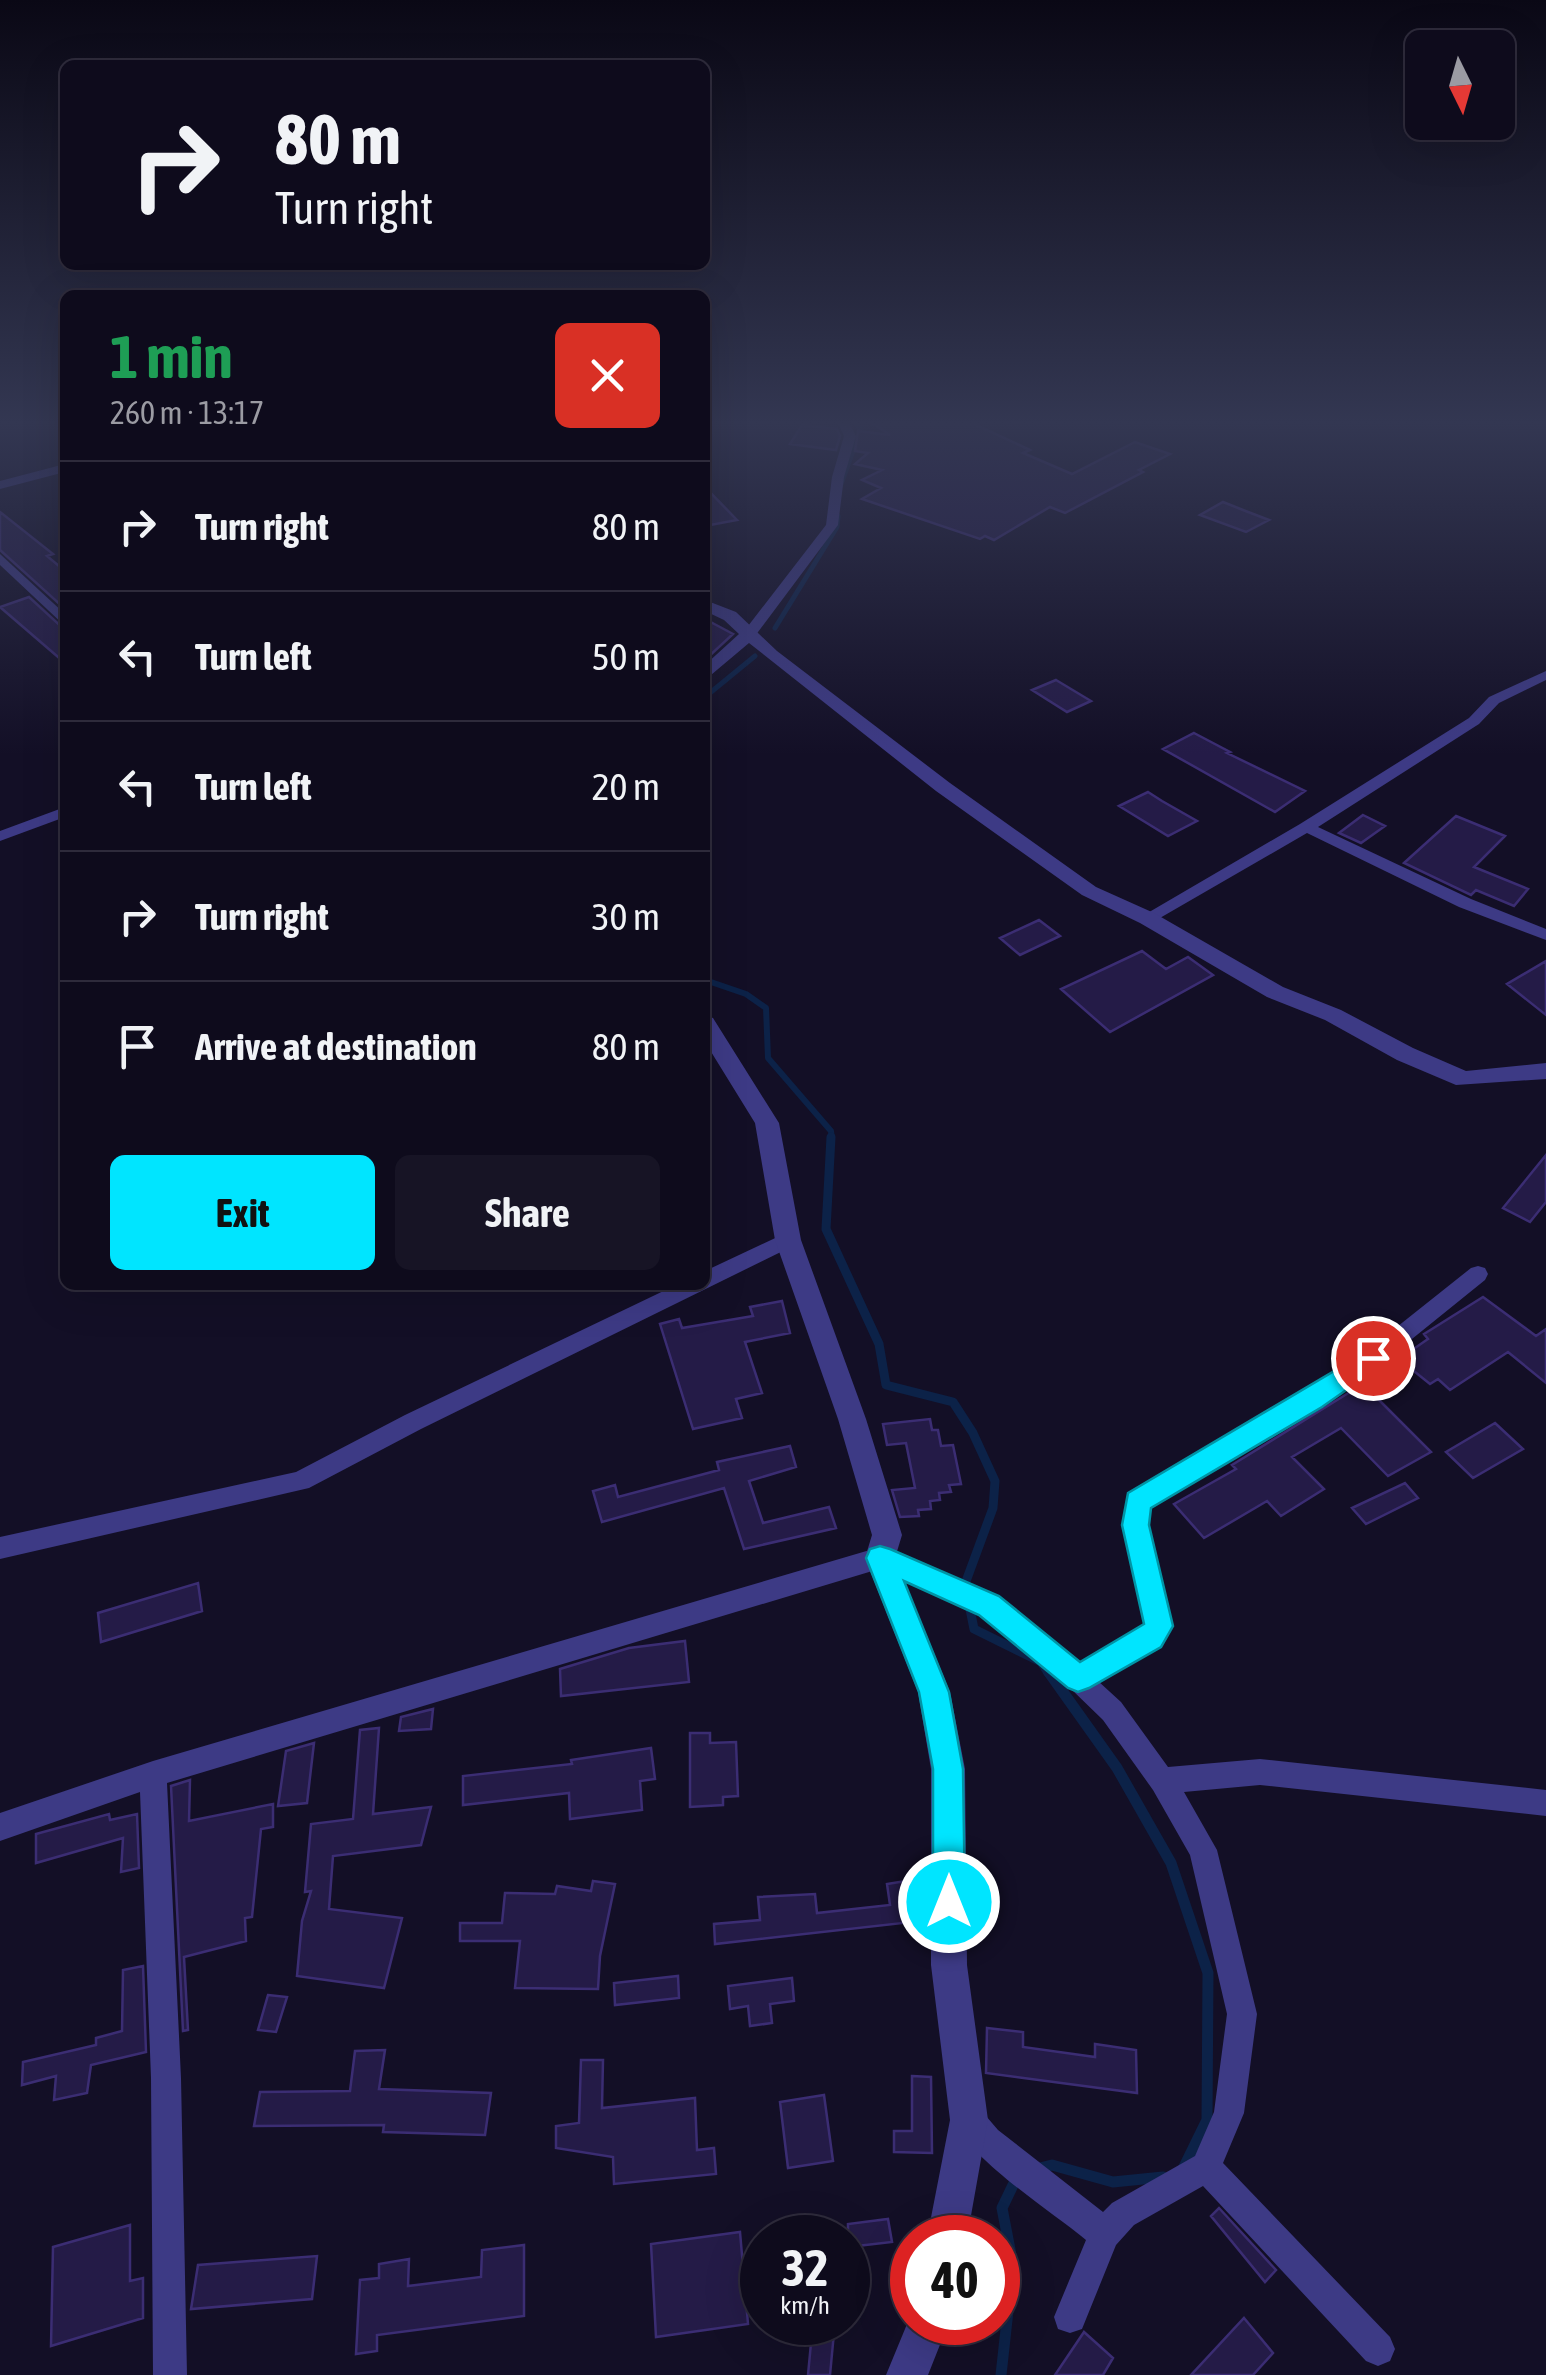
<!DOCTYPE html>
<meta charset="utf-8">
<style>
body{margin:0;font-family:"Asap Condensed",sans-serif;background:#171425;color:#f1f3f6;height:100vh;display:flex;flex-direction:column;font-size:38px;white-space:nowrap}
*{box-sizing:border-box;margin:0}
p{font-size:32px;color:#9b9ba3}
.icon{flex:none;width:55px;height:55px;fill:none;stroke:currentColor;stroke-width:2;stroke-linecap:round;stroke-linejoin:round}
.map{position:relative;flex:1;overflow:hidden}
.side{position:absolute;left:60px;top:290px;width:650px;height:1000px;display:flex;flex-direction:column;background:#0e0b1c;border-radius:15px;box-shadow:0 10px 40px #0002,0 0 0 2px #2e2b3b}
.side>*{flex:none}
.banner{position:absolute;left:60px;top:60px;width:650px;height:210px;border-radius:15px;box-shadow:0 10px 40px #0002,0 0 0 2px #2e2b3b;background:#0e0b1c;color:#f1f3f6;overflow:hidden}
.needle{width:65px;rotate:175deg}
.buttons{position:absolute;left:1405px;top:30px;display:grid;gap:20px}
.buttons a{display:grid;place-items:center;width:110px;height:110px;border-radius:15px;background:#0e0b1c;box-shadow:0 10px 40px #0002,0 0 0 2px #2e2b3b;font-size:50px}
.speed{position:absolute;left:740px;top:2215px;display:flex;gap:20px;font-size:50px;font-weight:700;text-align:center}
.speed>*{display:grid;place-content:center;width:130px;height:130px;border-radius:50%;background:#0e0b1c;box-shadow:0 10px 40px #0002,0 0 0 2px #2e2b3b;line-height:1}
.speed small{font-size:25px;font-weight:400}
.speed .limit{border:15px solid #d22;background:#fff;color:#111}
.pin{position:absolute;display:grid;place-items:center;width:85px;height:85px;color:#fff;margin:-42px;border:5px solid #fff;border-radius:50%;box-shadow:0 2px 10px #0007}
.me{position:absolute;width:110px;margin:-55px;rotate:0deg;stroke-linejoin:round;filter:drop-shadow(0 0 8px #0008)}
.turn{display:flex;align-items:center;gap:35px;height:210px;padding:0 50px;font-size:45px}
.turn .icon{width:130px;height:130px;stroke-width:2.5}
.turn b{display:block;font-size:70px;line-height:85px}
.round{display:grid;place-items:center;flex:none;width:105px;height:105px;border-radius:15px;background:#171425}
.head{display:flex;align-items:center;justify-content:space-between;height:170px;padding:0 50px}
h1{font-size:60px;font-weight:700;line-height:75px;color:#1e9e55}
.action{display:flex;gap:20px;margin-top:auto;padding:20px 50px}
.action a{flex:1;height:115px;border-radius:15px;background:#00e5ff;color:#111;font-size:40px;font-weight:700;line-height:115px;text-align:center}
.action a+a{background:#171425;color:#f1f3f6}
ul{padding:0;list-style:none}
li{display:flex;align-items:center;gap:30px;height:130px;padding:0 50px;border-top:2px solid #2e2b3b}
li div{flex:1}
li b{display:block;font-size:38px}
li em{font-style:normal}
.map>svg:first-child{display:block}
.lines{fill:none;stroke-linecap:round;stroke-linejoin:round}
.stream-far3{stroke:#0c2248;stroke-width:5}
.stream-far2{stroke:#0c2248;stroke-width:6}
.stream-far1{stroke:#0c2248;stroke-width:9}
.stream{stroke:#0c2248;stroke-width:11}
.building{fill:#241b47;stroke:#3b2d73;stroke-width:2.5}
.minor{fill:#3d3a85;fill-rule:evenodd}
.tertiary{fill:#3d3a85;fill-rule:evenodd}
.route{fill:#00e5ff;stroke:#0095a6;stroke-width:2.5}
</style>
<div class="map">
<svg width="1546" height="2375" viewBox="0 0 1546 2375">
<rect width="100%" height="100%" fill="#130f26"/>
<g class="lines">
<path class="stream-far3" d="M840 487 861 429 856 423
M775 628 837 527 838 516
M705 697 755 656"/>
<path class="stream-far2" d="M705 980 746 994 766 1008 768 1058 831 1131 832 1139"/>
<path class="stream-far1" d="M831 1137 826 1229 879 1344 886 1385 953 1402 973 1433 995 1481 993 1508 965 1584 974 1629 1041 1662 1049 1674"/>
<path class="stream" d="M1048 1671 1117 1768 1171 1863 1208 1973 1207 2120 1183 2169
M1036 2169 1052 2165 1113 2182 1163 2177
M1001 2375 1013 2265 1002 2208 1016 2179"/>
</g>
<path class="building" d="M872 423H972L1030 450 1023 453 1072 474 1135 442 1170 454 1139 470 1143 472 1065 513 1050 507 994 540 985 536 980 539 862 499 881 488 862 480 882 470 855 464 868 453 855 451 858 431 890 435Z
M802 425 837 429 840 436 836 450 790 444Z
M705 487 736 519 737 520 705 526Z
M1223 502 1243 510 1269 520 1246 532 1200 515Z
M0 512 53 554 47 556 65 571V609L0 550Z
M29 597 65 630V663L0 607Z
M705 619 733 634 705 660Z
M1056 680 1091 701 1067 712 1032 690Z
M1194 733 1230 752 1227 753 1305 791 1275 812 1163 749Z
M1148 792 1162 801 1197 821 1168 836 1119 806Z
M1363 815 1385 826 1361 843 1339 833Z
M1456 816 1505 836 1474 867 1528 889 1514 906 1476 890 1471 895 1404 863Z
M1039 920 1060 936 1020 955 1000 938Z
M1142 951 1166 969 1188 957 1213 975 1110 1032 1061 989Z
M1546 961V1015L1507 984Z
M1546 1155V1202L1530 1222 1503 1208Z
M1483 1297 1536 1336 1546 1329V1383L1508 1352 1450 1390 1438 1379 1430 1384 1399 1359 1428 1339 1424 1334Z
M782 1301 790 1333 745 1342 762 1393 736 1399 742 1418 693 1429 660 1324 679 1319 682 1328 753 1316 750 1307Z
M1363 1384 1431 1452 1388 1476 1341 1428 1292 1457 1324 1489 1281 1516 1267 1501 1204 1538 1174 1504 1236 1469 1232 1465Z
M930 1419 932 1430H938L941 1446 953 1445 961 1484 949 1485 951 1492 939 1493 940 1500 930 1501 931 1509 918 1510 919 1516 900 1517 892 1490 915 1488 906 1443 887 1445 883 1424Z
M1495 1423 1523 1449 1473 1478 1446 1452Z
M790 1446 796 1467 749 1481 763 1523 829 1507 836 1528 744 1549 724 1488 602 1522 593 1491 615 1485 618 1497 719 1470 717 1462Z
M1405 1483 1418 1498 1366 1524 1352 1508Z
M198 1583 202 1611 101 1642 98 1613Z
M685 1641 689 1682 561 1696 560 1669 629 1648Z
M433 1709 431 1729 399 1731 401 1717Z
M379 1728 373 1814 431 1807 421 1845 333 1856 329 1909 402 1918 384 1988 297 1976 302 1921 311 1891 305 1892 311 1824 353 1819 360 1730Z
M690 1733H710V1743L736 1742 738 1796 723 1797V1805L690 1807Z
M314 1743 307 1803 278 1806 286 1751Z
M651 1748 655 1779 640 1781 642 1810 570 1819 569 1793 463 1805V1776L572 1764 571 1760Z
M190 1780 189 1821 273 1804V1827L261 1829 252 1917 245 1918 246 1941 184 1957 188 2030 183 2031 171 1786Z
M109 1814 110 1820 137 1814 139 1868 121 1872 123 1838 36 1863V1834Z
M593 1881 615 1884 600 1956 598 1989 515 1988 520 1941H460V1923H502L505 1893 555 1894 557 1886 591 1891Z
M906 1881 912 1922 715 1944 714 1924 760 1920 758 1897 815 1894 817 1913 890 1905 887 1884Z
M143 1966 146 2052 91 2065 87 2093 54 2100 56 2076 22 2085 23 2062 96 2045V2038L122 2031 123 1970Z
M678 1976 679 1998 615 2005 614 1983Z
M792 1978 794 2001 770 2004 772 2023 750 2026 748 2006 730 2009 728 1986Z
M268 1995 287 1997 276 2032 258 2030Z
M987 2028 1023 2032V2047L1095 2057V2044L1136 2050 1137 2093 986 2073Z
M385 2050 379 2089 491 2093 485 2135 383 2132 384 2125 254 2126 260 2092 350 2091 355 2051Z
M581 2060H603L602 2108 695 2098 697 2150 714 2148 716 2174 614 2184 613 2157 556 2148V2126L579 2123Z
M912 2076 931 2077 932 2153 894 2152V2131H912Z
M824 2095 833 2161 788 2168 780 2102Z
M1219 2208 1276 2270 1265 2282 1211 2216Z
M888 2219 892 2242 848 2247V2224Z
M130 2225V2281L143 2278V2318L51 2346 53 2247Z
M740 2232 748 2324 656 2337 651 2244Z
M524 2245V2316L377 2335V2351L356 2354 360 2280 379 2278V2264L409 2259 408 2286 481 2277 482 2250Z
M317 2256 312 2299 191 2309 198 2265Z
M1244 2318 1273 2353 1253 2375H1191Z
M813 2322H835L830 2375H808Z
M1084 2332 1113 2358 1103 2375H1055Z"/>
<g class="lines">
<path class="minor" d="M838 423H849L856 436 844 477 838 525 755 636H745V630L826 525 832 477 844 436Z
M65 464V472L0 489V481Z
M0 554 65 614V626L0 565Z
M1546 671V680L1499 703 1479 724 1318 827 1471 899 1546 929V940L1459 907 1307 833 1153 922H1141L1139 918 1300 824 1469 718 1489 697Z
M65 807V817L0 841V831Z
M788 1232 795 1235 798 1240 795 1245 421 1429 309 1488 0 1559V1537L296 1472 405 1415 676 1285H705V1271Z
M1478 1266 1485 1268 1488 1274 1485 1280 1355 1385 1149 1506 1148 1525 1171 1626 1159 1646 1098 1681 1121 1702 1168 1767 1260 1759 1546 1790V1816L1260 1785 1184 1792 1217 1850 1257 2014 1244 2113 1223 2163 1390 2337 1395 2349 1390 2361 1378 2366 1366 2361 1203 2186 1134 2225 1116 2245 1082 2329 1070 2333 1058 2329 1054 2317 1086 2240C1051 2211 970 2160 954 2120L958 2109 969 2105 980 2109 998 2130 1103 2212 1112 2203 1195 2156 1214 2112 1227 2014 1190 1855 1153 1790 1103 1720 1069 1687 980 1613 879 1569 167 1783 181 2078 187 2375H153L151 2078 140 1792 0 1841V1813L153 1761 880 1547 998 1597 1080 1664 1141 1630 1145 1624 1124 1525 1130 1494 1339 1373 1471 1268Z"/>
<path class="tertiary" d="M705 600 736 612 777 651 950 783 1096 887 1154 913 1283 987 1341 1010 1413 1048 1466 1071 1546 1063V1079L1456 1085 1397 1060 1325 1020 1267 997 1140 923 1082 895 936 791 749 643 705 680V665L739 634 724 620 705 611Z
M705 1015 713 1018 779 1123 801 1240 866 1419 902 1535 895 1558 950 1692 965 1769 967 1965 988 2120 967 2238H927L950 2120 931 1965V1769L918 1692 865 1558 872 1535 838 1419 775 1240 755 1123 705 1042Z
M912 2312V2322H949L928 2375H886Z"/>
</g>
<linearGradient id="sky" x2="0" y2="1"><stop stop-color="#0a0815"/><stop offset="0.56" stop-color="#333752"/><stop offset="1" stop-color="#333752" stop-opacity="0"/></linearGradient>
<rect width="1546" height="755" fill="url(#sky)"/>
<path class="route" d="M1373 1348 1382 1351 1385 1358 1382 1365 1322 1407 1151 1508 1149 1525 1173 1626 1161 1647 1089 1688 1078 1692 1068 1688 979 1615 904 1581 949 1692 963 1769 965 1902 960 1913 949 1918 938 1913 933 1902V1769L919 1692 866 1558 870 1549 880 1546 890 1549 999 1596 1080 1662 1144 1624 1122 1525 1128 1493Z"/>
</svg>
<div class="buttons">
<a><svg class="needle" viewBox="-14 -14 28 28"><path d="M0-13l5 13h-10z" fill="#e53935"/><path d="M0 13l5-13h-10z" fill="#9b9ba3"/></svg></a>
</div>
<div class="speed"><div>32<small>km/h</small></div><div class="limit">40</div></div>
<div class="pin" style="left:1373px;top:1358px;background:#d93025"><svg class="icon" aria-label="arrive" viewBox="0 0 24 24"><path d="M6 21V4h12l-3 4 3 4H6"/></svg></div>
<svg class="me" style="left:949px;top:1902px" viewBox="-20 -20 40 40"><circle r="17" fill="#00e5ff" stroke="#fff" stroke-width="3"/><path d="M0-11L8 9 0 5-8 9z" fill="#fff"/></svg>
<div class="banner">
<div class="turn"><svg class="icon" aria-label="right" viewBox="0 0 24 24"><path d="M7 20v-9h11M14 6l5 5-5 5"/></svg><div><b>80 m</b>Turn right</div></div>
</div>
<section class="side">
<div class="head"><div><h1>1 min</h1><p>260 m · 13:17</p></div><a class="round" style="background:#d93025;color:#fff"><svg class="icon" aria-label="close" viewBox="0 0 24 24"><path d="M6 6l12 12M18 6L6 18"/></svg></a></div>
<ul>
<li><svg class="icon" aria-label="right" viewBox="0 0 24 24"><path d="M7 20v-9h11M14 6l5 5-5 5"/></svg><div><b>Turn right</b></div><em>80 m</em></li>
<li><svg class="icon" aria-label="left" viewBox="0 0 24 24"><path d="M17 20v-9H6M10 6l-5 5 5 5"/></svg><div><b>Turn left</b></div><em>50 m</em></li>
<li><svg class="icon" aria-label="left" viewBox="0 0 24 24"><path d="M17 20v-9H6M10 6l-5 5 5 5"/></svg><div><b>Turn left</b></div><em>20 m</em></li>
<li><svg class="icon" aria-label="right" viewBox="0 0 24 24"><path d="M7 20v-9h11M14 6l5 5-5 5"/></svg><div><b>Turn right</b></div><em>30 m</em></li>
<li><svg class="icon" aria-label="arrive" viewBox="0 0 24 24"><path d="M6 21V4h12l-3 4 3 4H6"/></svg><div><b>Arrive at destination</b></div><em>80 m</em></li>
</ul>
<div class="action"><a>Exit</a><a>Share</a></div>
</section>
</div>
